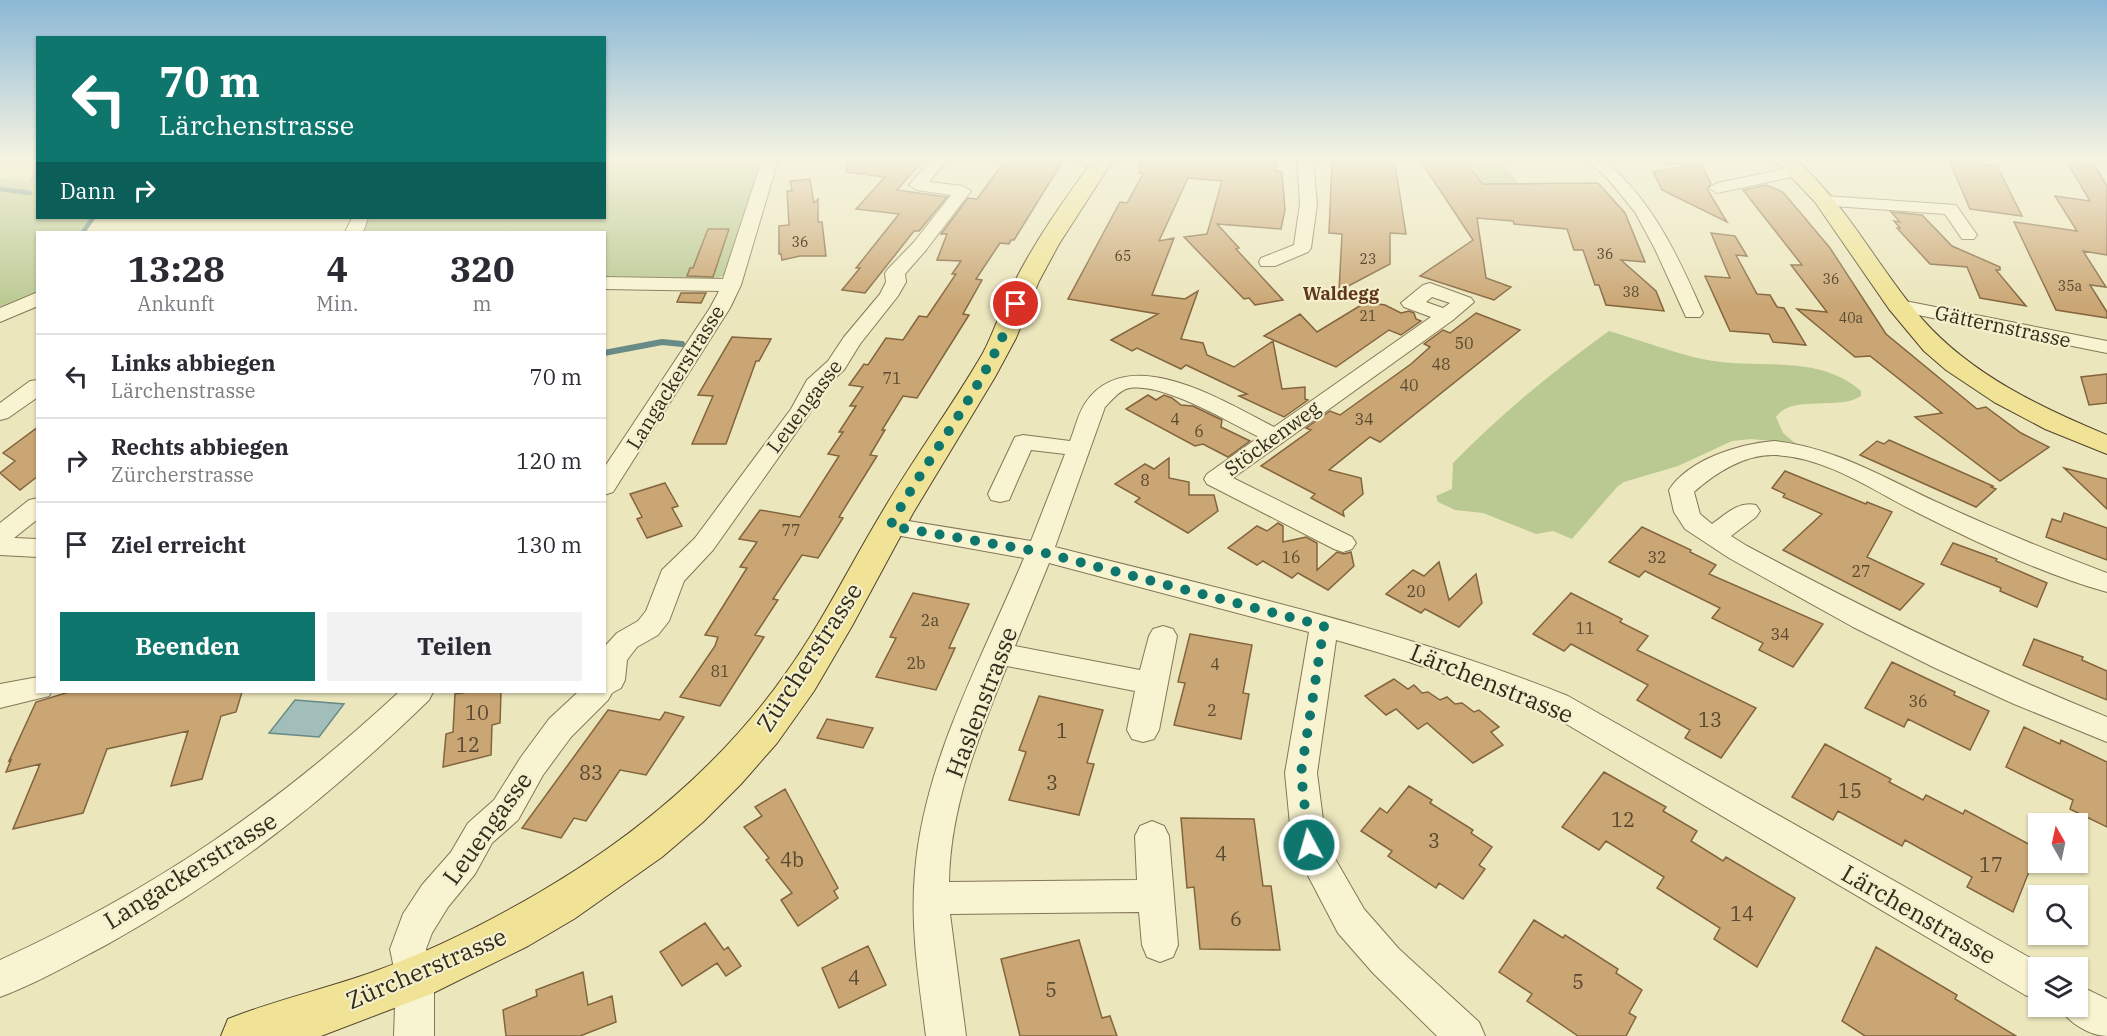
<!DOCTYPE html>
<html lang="de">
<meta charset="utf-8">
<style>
body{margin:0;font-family:"IBM Plex Serif",serif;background:#f2f2f3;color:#2b2b33;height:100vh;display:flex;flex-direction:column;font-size:22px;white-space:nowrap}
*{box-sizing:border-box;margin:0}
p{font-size:20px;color:#7c7c81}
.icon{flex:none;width:33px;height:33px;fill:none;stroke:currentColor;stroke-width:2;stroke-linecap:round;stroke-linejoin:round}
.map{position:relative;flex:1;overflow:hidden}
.details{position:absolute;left:36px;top:231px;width:570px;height:462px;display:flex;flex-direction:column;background:#fff;border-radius:0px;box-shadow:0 2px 4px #0004}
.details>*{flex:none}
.top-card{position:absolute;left:36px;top:36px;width:570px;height:183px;border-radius:0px;box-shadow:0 2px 4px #0004;background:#0f766e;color:#fff;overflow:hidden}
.needle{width:39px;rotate:351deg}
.tools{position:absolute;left:2028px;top:813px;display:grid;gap:12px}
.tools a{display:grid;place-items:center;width:60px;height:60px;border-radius:0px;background:#fff;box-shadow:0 2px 4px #0004;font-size:30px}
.pin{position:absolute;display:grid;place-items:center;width:51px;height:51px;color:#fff;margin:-26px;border:3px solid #fff;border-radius:50%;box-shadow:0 2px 6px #0007}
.me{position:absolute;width:66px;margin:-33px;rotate:354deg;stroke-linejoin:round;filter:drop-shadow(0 0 4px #0008)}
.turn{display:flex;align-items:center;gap:21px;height:126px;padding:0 24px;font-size:27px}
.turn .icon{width:78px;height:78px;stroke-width:2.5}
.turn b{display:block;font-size:42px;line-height:51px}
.then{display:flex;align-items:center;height:57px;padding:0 24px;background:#0003;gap:12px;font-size:22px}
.eta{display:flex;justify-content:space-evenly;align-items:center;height:102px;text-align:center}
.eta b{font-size:36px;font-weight:800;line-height:42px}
.action{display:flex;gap:12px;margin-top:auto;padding:12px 24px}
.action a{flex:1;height:69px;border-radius:0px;background:#0f766e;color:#fff;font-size:24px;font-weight:800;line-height:69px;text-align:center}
.action a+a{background:#f2f2f3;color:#2b2b33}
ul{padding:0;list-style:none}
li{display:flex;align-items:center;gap:18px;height:84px;padding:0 24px;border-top:2px solid #e1e1e2}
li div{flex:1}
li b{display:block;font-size:22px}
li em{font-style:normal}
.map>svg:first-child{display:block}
.farmland{fill:#e1e2ab}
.green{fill:#bac992}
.water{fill:#a1beba;stroke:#698b88;stroke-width:1.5}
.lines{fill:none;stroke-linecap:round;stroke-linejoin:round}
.stream-far1{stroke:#698b88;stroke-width:4.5}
.stream{stroke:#698b88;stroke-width:6}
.building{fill:#caa674;stroke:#82643d;stroke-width:1.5}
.minor-casing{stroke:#847657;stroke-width:2}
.major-casing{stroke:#51432c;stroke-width:2}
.minor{fill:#f8f3d0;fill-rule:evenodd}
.major{fill:#f0e395;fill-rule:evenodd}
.route{stroke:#0f766e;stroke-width:10;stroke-dasharray:0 18}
.labels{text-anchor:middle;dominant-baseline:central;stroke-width:4.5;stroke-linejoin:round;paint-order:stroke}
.far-number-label{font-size:14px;fill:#594a31}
.number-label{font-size:16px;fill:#594a31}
.far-quarter-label{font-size:18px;font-weight:bold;fill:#5f351c;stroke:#f4efcd}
.street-label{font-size:20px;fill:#332b1b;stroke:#f4efcd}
.near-number-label{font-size:20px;fill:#594a31}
.near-street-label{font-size:24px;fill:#332b1b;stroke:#f4efcd}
</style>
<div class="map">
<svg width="2107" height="1036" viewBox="0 0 2107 1036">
<rect width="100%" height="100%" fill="#ece6bd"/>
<path class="farmland" d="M0 160H37V171L27 181 0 178Z"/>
<path class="green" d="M605 160H763L727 274 712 281H605L604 232H358L365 218H604Z
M1467 160H1500L1519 184H1485Z
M37 171 38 218H93L83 229V232H38L37 293 0 311V178L27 181Z
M1609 331C1640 340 1671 352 1702 359 1756 371 1816 352 1861 391V396C1839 411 1791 394 1776 417L1783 433 1795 443 1751 439 1732 441 1678 466 1624 482 1617 487 1572 539 1553 531 1536 534 1483 513 1455 510 1438 502 1436 496 1452 489 1453 463C1501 414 1553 371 1609 331Z"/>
<path class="water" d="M295 700 344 704 319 737 269 733Z"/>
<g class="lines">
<path class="stream-far1" d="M0 189 30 193
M83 232 93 218"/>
<path class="stream" d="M604 353 662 342 682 344"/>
</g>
<path class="building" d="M847 160H923L897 190 947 197 919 231H914L865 293 842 290 860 268H856L899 214 856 209 885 177 847 172Z
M1140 160H1277L1275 171 1282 172 1285 210 1281 229 1217 224 1239 248 1236 249 1283 300 1255 305 1249 298 1244 299 1184 237 1207 234 1222 181 1188 178 1159 241 1174 238 1152 295 1185 299 1198 291 1181 339 1203 343 1207 355 1234 367 1273 341 1282 389 1305 387V399L1308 400 1284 417 1239 396 1247 394 1186 365 1181 369 1137 348 1132 351 1111 340 1158 314 1068 299 1120 202 1127 203 1143 174 1139 173Z
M1420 160H1464L1483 184 1598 183 1625 213 1645 262 1621 260 1656 291 1664 311 1606 305 1599 285H1595L1583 250H1574L1567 229 1514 224 1513 221 1477 218 1486 278 1511 287 1494 300 1420 276 1473 240Z
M1949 160 1997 166 2022 216 1970 209Z
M1014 161 1061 164 1014 240H1011L1009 244 1000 243 976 279 982 280 963 314 969 315 917 398 903 396 882 430H885L870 455 877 456 839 517 843 518 818 558 802 555 773 599 778 600 755 635 764 637 720 706 680 697 715 646 718 637 705 635 747 568 740 567 757 542 739 539 760 510 800 517 839 456 828 454 843 432H839L856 406H850L863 387 849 385 864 364 868 365 886 338 903 340 919 316 927 317 956 274H952L961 261 937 260 947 234H941L968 198 977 199 1003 163 1011 164Z
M1332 161 1395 164 1406 234 1390 233V264L1339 291 1342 234 1329 233Z
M2067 162 2095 166 2107 186V255L2083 251 2106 287 2090 285 2107 312V318L2056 310 2014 222 2077 231 2055 196 2090 201Z
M1701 163 1711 184 1707 189 1727 222 1662 190 1653 172Z
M810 179 814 203 818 199V222H822L826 256H800L782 260 781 254H779V226L789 225 787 191H792L790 181Z
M1766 185 1783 192 1830 248 1886 334 1977 409 1986 407 2021 433 2049 447 2000 481 1915 417 1942 413 1870 356 1855 357 1797 309 1827 312 1791 265H1802L1743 190Z
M1891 212 1922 215 1952 246 2000 267V270H1996L2026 306 1980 298 1967 267 1930 264 1897 228H1900L1894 221 1900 222Z
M708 229H729L713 277 687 276 690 268H693Z
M1711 233 1735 236 1747 256 1736 255 1757 294 1770 295 1777 307 1784 308 1806 345 1773 342 1769 334 1730 331 1705 276 1730 278Z
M681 293H706L701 303 677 302Z
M1366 302 1385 305 1401 313 1409 311 1414 313 1416 319 1421 321 1401 335 1389 330 1336 367 1264 336 1300 314 1317 332Z
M1476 313 1520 330 1380 442 1370 437 1329 470 1361 478 1363 494 1343 511 1344 516 1311 498 1315 494 1261 466 1311 430 1306 428 1330 411 1340 415 1411 364 1430 347 1424 344 1443 330 1450 333Z
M732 337 771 339 759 361H756L726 444H692L713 396 698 395Z
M2107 374V403L2089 405 2081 377Z
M1148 395 1156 400 1164 395 1172 398 1181 405 1193 406 1222 420 1221 427 1250 441 1228 457 1203 444 1195 446 1126 409Z
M38 427V476L20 490 0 473 15 461 3 453Z
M1889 440 1993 486 1991 487 1996 489 1976 507 1860 455 1877 441 1884 444Z
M1169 458V478L1189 482V495H1214L1218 511 1188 533 1135 502 1140 498 1115 484 1145 464 1154 469Z
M2064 468 2107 479V509Z
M1785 471 1866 504 1867 502 1892 512 1867 557 1924 584 1900 610 1783 550 1822 514 1783 497 1785 494 1772 488Z
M665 483 678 506 672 508 682 526 647 538 637 519 642 517 630 494Z
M2064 513 2107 528V560L2046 537 2052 519 2061 522Z
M1278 523 1283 526V542L1306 537 1317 543V570L1337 552 1344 554 1351 552 1354 566 1328 590 1298 573 1292 578 1263 561 1257 565 1228 548 1257 526 1267 531Z
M1642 527 1691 550 1690 552 1716 565 1709 574 1823 624 1793 667 1759 650 1763 643 1712 618 1720 608 1645 571 1639 577 1609 562Z
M1953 543 1997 559 1996 561 2047 583 2037 607 2000 591 2001 588 1941 564Z
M1439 562 1449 600 1476 574 1482 603 1459 627 1425 609 1421 613 1386 594 1413 570 1424 576Z
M913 593 969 604 949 648H955L936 690 876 677 896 638 890 637Z
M1571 593 1622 619 1620 622 1648 636 1637 650 1756 708 1721 758 1685 738 1690 730 1637 700 1648 685 1571 644 1564 651 1533 634Z
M1190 634 1252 645 1243 693 1249 694 1241 739 1174 725 1185 683 1178 682Z
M2034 639 2083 657 2082 660 2107 671V700L2023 665Z
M1892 662 1955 692 1954 695 1989 711 1970 750 1908 719 1904 727 1865 708Z
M1394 679 1408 689 1414 685 1422 693 1428 692 1440 700 1447 697 1455 704 1462 703 1474 712 1479 710 1499 727 1491 732 1503 745 1473 763 1427 723 1418 729 1396 709 1386 715 1365 696Z
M69 692H242L236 712 221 716 202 779 171 786 188 731 107 749 83 813 13 829 40 764 6 772 11 760 9 761 36 702Z
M468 692H501L500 723 492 725 491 755 443 767 446 734 453 732 455 694Z
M1039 696 1103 710 1087 763 1094 764 1079 815 1009 800 1026 752 1019 750Z
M608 710 660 720 665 712 684 717 646 775 620 770 586 821 574 818 561 838 522 828Z
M827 719 873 728 863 748 817 738Z
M2024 727 2060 744 2061 740 2107 762V827L2070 809 2073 800 2006 767Z
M1825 744 1891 779 1889 782 1923 800 1926 795 1963 814 1965 810 2038 849 2013 912 1967 887 1972 877 1905 840 1902 846 1838 811 1833 820 1792 797Z
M1604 772 1666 807 1663 811 1697 831 1691 841 1723 861 1726 857 1795 898 1757 967 1714 939 1720 928 1657 888 1664 877 1606 841 1599 850 1562 827Z
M1409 786 1432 800 1430 803 1473 830 1471 833 1492 847 1479 865 1485 869 1463 899 1439 883 1436 888 1388 856 1392 851 1361 831 1380 808 1387 813Z
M785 789 838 888 834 891 838 898 798 926 781 900 792 893 766 860 769 858 744 827 762 816 755 807Z
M1181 818 1254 819 1263 886H1271L1280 950 1200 949 1194 887 1187 888Z
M1534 920 1563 938 1565 935 1618 969 1616 973 1642 990 1629 1013 1636 1017 1626 1036H1578L1527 1001 1532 994 1499 972Z
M705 923 724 950 728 947 741 966 726 976 717 963 682 986 660 952Z
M1079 940 1102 1018 1110 1016 1117 1036H1020L1001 959Z
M868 946 886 985 839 1008 822 968Z
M1876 947 1957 995 1955 999 2016 1036H1865L1842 1021Z
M583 972 588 1005 612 996 616 1022 580 1036H506L503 1010 537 996 536 990Z"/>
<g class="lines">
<defs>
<path id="minor" d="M762 160H778L741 285 730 308 613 492 604 495V468L710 308 719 291 604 289V277L723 279Z
M931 160H947L929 182 963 186 971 191 926 250 905 274 906 282 898 296 860 344 844 370 824 388 812 410 713 550 684 581 669 621 658 635 637 647 627 660 625 680 621 688 612 693 608 700 571 737 543 775 518 820 492 843 475 874 448 907 432 933 426 949 434 978V1036H394L396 978 390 949 403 914 422 885 451 852 468 823 494 800 521 757 549 719 578 692H604L606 645 617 633 638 621 646 611 662 570 695 538 791 409 807 380 828 361 844 337 880 294 886 282 885 273 888 269 914 242 951 195 917 190 909 185Z
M1078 160H1108L1110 162 1102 167 1080 163Z
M1297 160H1313L1317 204 1311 248 1308 252 1275 266H1261L1259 262 1261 258 1294 245 1300 204Z
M1587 160H1604C1653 201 1678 256 1703 313L1700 317H1686L1655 249 1635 212 1608 179Z
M1664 160H1688L1686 163 1665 164Z
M1799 166 1805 168 1807 171 1805 174 1717 193 1709 188 1717 183Z
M1826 196 1956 205 1977 235 1974 239H1962L1945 214 1820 205 1817 201 1820 197Z
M352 218H368L363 232H345Z
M1430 283 1471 298 1474 302 1453 320 1233 478 1352 537 1356 543 1352 549 1343 552 1334 549 1207 484 1204 479 1207 474 1259 437C1230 423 1158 379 1126 389 1118 392 1111 401 1105 407L1055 547C1227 591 1402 629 1568 696L2048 968H2038V1000L2025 995 1546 712C1477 684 1408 660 1336 640L1317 773 1326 843 1364 909 1399 949 1479 1022 1485 1036H1437L1373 973 1338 933 1292 845 1285 773 1309 632 1049 563 1015 646 1140 670 1149 636 1153 629 1163 626 1173 629 1177 636 1159 730 1154 739 1143 742 1132 739 1127 730 1135 691 1007 666C979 735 950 807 949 882L1137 880 1135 836 1140 826 1152 821 1164 826 1169 836 1178 945 1173 957 1160 962 1147 957 1142 945 1139 912 950 914 966 1036H926C919 982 910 927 915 872 924 761 982 659 1024 558L890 534 881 532 877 526 881 520 890 518 1031 541 1065 454 1031 450 1009 500 1000 502 991 500 988 494 1015 437 1023 435 1070 441C1075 429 1078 413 1086 402 1129 341 1225 402 1274 427L1431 317 1404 307 1401 303 1423 285ZM1432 297 1450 303 1443 308 1426 302Z
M38 292V306L0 322V308Z
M1900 300 2107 341V353L1893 310 1890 306 1893 302Z
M38 380V397L8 418 0 420V403L30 381Z
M1774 441C1835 447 1886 479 1941 504 1995 529 2051 552 2107 573V592C2045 575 1976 542 1918 513 1874 491 1826 457 1775 455 1745 454 1715 473 1694 492L1700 514 1712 524C1726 514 1738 501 1756 505L1760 511 1756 517 1731 536 1747 546C1865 609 1983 667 2107 717V742L2014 704 1933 667 1853 627 1729 558 1685 529 1674 512 1669 490C1689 459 1739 444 1774 441Z
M38 498V519L14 538 38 539V557L0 555V523L29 500Z
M38 677V692H51L49 696 0 708V684Z
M399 692H433L429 700C329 797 229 877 106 945 72 963 37 983 0 997V960C154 890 276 806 399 692Z
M2078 985 2107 999V1036C2090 1036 2066 1022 2060 1006H2078Z"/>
<path id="major" d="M1093 160H1113L1059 244 1039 281 1016 338 995 377 913 513 852 626 814 691 777 743 741 784 703 822 662 857 574 919 528 946 431 994 321 1036H221L228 1019C275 1000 326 989 373 972 431 951 487 923 540 892 635 837 723 763 786 673 822 623 849 567 881 514 913 459 951 408 983 353 995 330 1002 306 1014 283 1036 239 1065 199 1093 160Z
M1775 160H1796C1848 206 1878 268 1923 320 1972 375 2040 407 2107 435V454L2045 429 1994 402 1946 370 1924 351 1889 309 1815 202Z"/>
</defs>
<use href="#minor" class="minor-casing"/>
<use href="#major" class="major-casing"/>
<use href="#minor" class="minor"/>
<use href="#major" class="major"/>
</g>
<linearGradient id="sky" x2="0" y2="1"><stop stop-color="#8bb8d6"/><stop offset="0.52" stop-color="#f6f4e1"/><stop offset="1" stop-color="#f6f4e1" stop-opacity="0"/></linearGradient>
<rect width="2107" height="305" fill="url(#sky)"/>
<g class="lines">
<path class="route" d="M1016 304C987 385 931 451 890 526L1041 552 1324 626 1301 773 1309 845"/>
</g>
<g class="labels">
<g class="far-number-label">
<text x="800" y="242">36</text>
<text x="1605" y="254">36</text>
<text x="1123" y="256">65</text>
<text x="1368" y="259">23</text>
<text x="1831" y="279">36</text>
<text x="2070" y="286">35a</text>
<text x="1631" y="292">38</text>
<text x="1368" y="316">21</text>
<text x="1851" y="318">40a</text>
</g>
<g class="number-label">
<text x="1464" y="343">50</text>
<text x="1441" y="364">48</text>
<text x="892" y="378">71</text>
<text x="1409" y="385">40</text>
<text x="1175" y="419">4</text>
<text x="1364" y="419">34</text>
<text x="1199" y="431">6</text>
<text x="1145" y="480">8</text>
<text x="791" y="530">77</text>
<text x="1291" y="557">16</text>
<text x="1657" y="557">32</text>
<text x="1861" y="571">27</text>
<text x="1416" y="591">20</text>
<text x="930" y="620">2a</text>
<text x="1585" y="628">11</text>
<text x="1780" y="634">34</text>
<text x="916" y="663">2b</text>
<text x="1215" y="664">4</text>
<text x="720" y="671">81</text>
<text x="1918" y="701">36</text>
<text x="1212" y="710">2</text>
</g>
<g class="far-quarter-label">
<text x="1341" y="293">Waldegg</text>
</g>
<g class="street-label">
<text transform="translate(2003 326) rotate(12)">Gätternstrasse</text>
<text transform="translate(675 377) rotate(-58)">Langackerstrasse</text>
<text transform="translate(804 406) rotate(-53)">Leuengasse</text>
<text transform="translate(1272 438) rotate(-36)">Stöckenweg</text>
</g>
<g class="near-number-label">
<text x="477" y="712">10</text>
<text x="1710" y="719">13</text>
<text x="1062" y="730">1</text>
<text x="468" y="744">12</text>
<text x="591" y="772">83</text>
<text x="1052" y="782">3</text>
<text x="1850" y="790">15</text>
<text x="1623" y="819">12</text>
<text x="1434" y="840">3</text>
<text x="1221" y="853">4</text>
<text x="792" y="859">4b</text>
<text x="1991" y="864">17</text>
<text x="1742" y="913">14</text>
<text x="1236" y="918">6</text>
<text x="854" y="977">4</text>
<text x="1578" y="981">5</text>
<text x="1051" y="989">5</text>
</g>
<g class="near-street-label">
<text transform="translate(809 657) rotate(-57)">Zürcherstrasse</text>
<text transform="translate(1492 683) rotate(22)">Lärchenstrasse</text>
<text transform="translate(981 702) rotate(-69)">Haslenstrasse</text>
<text transform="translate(487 828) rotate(-54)">Leuengasse</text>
<text transform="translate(190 870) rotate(-32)">Langackerstrasse</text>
<text transform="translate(1919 914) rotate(30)">Lärchenstrasse</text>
<text transform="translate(426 968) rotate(-23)">Zürcherstrasse</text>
</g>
</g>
</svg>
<div class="tools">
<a><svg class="needle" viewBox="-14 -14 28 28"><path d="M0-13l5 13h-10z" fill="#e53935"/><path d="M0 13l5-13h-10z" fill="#7c7c81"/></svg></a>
<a><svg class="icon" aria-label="search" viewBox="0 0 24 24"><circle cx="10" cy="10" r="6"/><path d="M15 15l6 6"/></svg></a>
<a><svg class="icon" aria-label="layers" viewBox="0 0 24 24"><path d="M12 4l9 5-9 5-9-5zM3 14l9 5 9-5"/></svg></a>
</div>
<div class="pin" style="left:1016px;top:304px;background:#d93025"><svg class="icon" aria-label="arrive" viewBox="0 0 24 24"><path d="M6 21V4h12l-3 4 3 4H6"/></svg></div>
<svg class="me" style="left:1309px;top:845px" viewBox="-20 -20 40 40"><circle r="17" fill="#0f766e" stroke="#fff" stroke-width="3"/><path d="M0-11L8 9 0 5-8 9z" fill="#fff"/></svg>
<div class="top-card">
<div class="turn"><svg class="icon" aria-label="left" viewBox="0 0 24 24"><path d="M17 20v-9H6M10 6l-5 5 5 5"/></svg><div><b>70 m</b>Lärchenstrasse</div></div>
<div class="then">Dann<svg class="icon" aria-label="right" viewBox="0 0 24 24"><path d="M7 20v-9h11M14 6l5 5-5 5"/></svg></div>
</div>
<section class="details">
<div class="eta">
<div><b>13:28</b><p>Ankunft</p></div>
<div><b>4</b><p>Min.</p></div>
<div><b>320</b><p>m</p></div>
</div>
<ul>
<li><svg class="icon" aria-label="left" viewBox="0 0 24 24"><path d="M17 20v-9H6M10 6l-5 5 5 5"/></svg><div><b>Links abbiegen</b><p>Lärchenstrasse</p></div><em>70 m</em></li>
<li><svg class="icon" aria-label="right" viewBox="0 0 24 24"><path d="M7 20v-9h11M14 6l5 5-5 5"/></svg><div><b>Rechts abbiegen</b><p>Zürcherstrasse</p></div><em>120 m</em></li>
<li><svg class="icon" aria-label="arrive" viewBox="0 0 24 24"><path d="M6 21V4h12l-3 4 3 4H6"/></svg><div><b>Ziel erreicht</b></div><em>130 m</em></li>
</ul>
<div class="action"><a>Beenden</a><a>Teilen</a></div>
</section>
</div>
